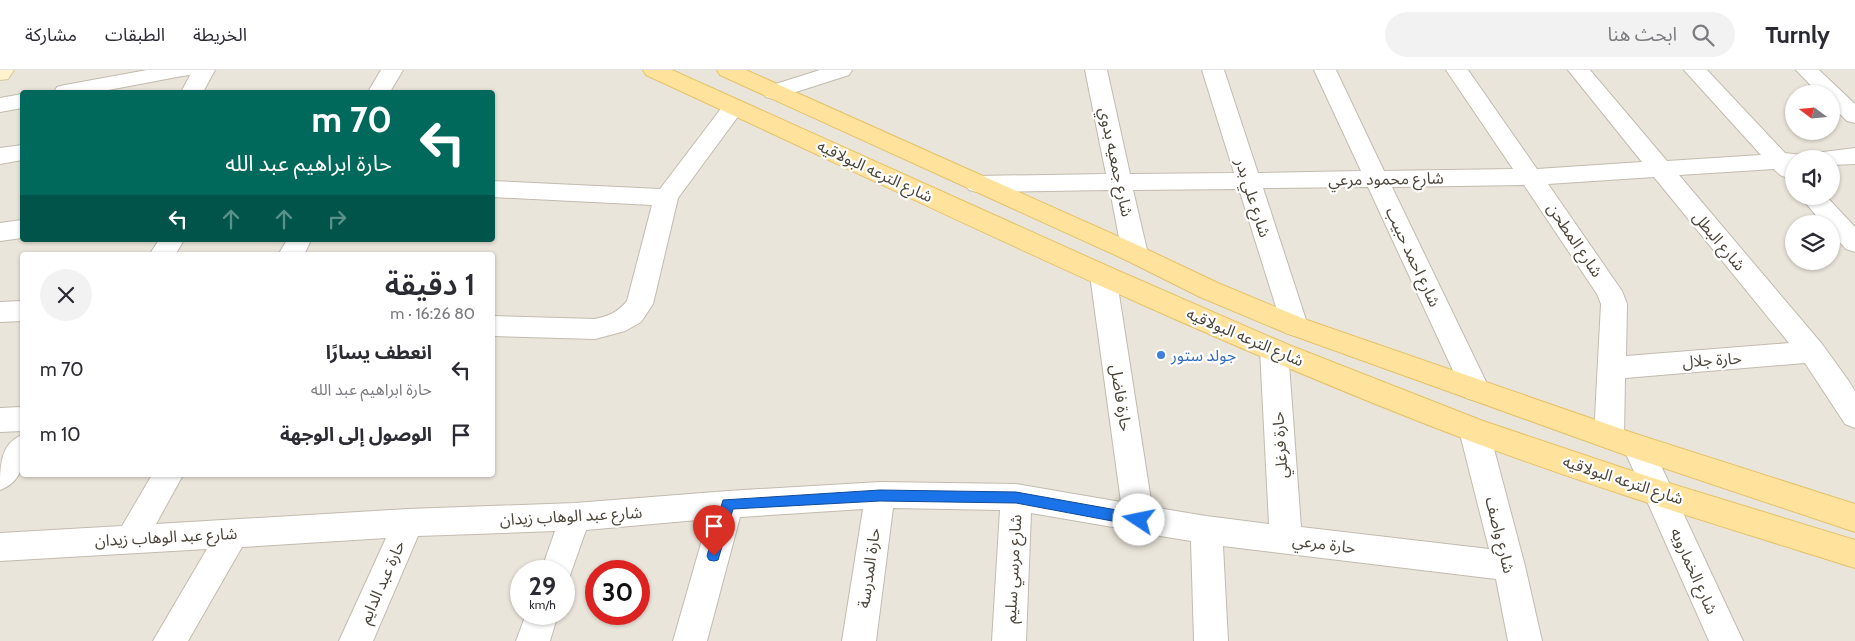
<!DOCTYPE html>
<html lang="ar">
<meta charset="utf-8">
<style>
body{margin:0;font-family:Cabin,"Noto Sans Arabic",sans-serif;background:#f2f2f3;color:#2b2b33;direction:rtl;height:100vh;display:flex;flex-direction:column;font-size:19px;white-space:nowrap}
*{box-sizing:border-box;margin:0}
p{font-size:16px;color:#7c7c81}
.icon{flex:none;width:28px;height:28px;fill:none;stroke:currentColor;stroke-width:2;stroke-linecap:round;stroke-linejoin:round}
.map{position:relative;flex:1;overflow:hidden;direction:ltr}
.sheet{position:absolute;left:20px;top:182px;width:475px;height:225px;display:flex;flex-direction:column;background:#fff;border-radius:5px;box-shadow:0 1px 4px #0004;direction:rtl}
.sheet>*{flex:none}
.hud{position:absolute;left:20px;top:20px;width:475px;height:152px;border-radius:5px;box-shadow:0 1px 4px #0004;direction:rtl;background:#00695c;color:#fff;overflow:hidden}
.needle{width:32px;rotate:286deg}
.tools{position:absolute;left:1785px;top:15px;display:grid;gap:10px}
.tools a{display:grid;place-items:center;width:55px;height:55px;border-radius:50%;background:#fff;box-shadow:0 1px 4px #0004;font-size:25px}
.speed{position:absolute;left:510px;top:490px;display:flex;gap:10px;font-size:25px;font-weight:700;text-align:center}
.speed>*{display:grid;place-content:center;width:65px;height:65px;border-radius:50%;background:#fff;box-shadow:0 1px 4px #0004;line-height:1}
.speed small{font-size:12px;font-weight:400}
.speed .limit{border:8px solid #d22;background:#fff;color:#111}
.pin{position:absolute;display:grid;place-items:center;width:42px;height:42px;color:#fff;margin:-51px -21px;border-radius:50% 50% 50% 0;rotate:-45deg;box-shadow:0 0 5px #0007}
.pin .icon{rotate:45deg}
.me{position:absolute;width:55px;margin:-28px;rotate:281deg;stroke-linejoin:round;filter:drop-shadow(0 0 4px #0008)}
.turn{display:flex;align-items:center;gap:18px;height:105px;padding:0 20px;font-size:22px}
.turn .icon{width:65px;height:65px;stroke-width:2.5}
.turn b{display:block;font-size:35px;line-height:42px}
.lanes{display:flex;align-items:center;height:48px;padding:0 20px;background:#0003;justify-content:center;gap:25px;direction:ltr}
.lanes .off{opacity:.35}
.round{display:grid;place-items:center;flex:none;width:52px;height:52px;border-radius:26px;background:#f2f2f3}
.overview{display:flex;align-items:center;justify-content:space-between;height:85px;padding:0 20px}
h1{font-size:30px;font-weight:600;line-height:38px}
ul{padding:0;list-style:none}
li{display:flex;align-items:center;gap:15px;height:65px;padding:0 20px}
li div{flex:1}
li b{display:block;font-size:19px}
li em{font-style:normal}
header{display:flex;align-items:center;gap:30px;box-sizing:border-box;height:70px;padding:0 25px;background:#fff;border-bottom:1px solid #e1e1e2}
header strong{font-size:24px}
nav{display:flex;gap:28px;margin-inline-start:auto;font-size:18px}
.search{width:350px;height:45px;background:#f2f2f3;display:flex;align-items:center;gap:12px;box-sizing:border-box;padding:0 18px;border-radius:28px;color:#7c7c81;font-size:19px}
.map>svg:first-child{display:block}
.residential{fill:#eae5da;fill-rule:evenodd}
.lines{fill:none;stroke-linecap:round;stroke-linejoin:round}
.street-casing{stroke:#c2bbae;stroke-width:2}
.secondary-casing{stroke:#d6c79b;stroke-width:2}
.primary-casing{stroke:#e6c16a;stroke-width:2}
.street{fill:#fff;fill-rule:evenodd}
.secondary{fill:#fff3cd;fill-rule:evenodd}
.primary{fill:#ffe39c;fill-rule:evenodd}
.route{fill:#1a73e8;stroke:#114b97}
.shop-dot{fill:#3f7fe0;stroke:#fff;stroke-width:2}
.labels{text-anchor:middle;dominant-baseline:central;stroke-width:4.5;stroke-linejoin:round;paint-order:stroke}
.street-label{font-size:16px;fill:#4b4439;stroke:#fff}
.shop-label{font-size:16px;fill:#366cbe;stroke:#fff;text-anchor:start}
</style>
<header>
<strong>Turnly</strong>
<div class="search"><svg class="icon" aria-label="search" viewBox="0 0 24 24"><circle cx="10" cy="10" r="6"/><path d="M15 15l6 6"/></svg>ابحث هنا</div>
<nav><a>الخريطة</a><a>الطبقات</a><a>مشاركة</a></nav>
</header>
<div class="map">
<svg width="1855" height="571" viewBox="0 0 1855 571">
<rect width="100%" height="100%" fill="#f6f3ec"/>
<path class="residential" d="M0 0H1855V571H0ZM22 22H492V170H22ZM1794 24H1831V61H1794ZM1794 89H1831V126H1794ZM1794 154H1831V191H1794ZM22 185H492V405H22ZM521 501H564V544H521ZM596 501H639V544H596Z"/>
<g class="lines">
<defs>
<path id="street" d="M147 0H193L190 5 182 6 98 22H54L57 17 65 15Z
M193 0H215L203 22H181Z
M381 0H403L390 22H368Z
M820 0H852L849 5 774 29 766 27 763 22 766 17Z
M1085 0H1107L1130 104 1234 103 1202 0H1224L1258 103 1361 101 1314 0H1336L1384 101 1513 99 1446 0H1468L1537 99 1642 92 1568 0H1590L1667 91 1761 85 1684 0H1707L1785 83 1802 85 1804 88 1807 84 1855 78V94L1831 95V89H1794V106C1785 109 1780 106 1774 99L1679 105 1822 274 1848 310 1855 321V358L1845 354 1805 293 1625 308 1624 366 1619 375 1609 378 1599 375 1594 366 1601 234 1597 224 1524 115 1392 117 1490 320 1486 328 1476 331 1466 328 1462 320 1368 117 1263 118 1308 256 1304 263 1295 266 1286 263 1282 256 1239 119 1133 120 1148 184 1144 190 1135 193 1126 190 1122 184 1110 120 977 122 969 120 965 114 969 108 977 106 1106 104ZM1654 107 1789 273 1626 286 1627 234 1622 221 1548 114Z
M1796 0H1819L1855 34V53L1847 51 1831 35V24H1819Z
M22 24V38L0 42V28Z
M734 30 742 32 745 37 678 128 653 234 641 252 625 261 595 269 492 266V246L595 249C609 246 618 242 627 231L652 135 492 127V111L660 119 726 32Z
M22 75V90L0 94V78Z
M1800 126H1826L1855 157V182L1846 179 1831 163V154H1823Z
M22 150V168L0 171V153Z
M159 170H184L175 185H149Z
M287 170H311L304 185H278Z
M1103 196 1112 198 1116 205 1152 437 1206 446 1269 454 1260 280 1264 273 1274 269 1284 273 1288 280 1301 457 1489 479 1459 360 1464 352 1474 348 1484 352 1489 360 1525 496 1542 571H1508L1496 509 1223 476 1228 571H1194L1191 471 1142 463 1139 464 1130 460 1031 443 1026 571H992L1000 440 893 438 876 571H842L863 439 740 447 707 571H673L708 449 586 460 568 511 564 513V501H541L555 461 418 466 373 571H339L386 468 242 477 188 571H153L207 479 0 491V463L122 456 152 405H183L156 454 408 439 575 433 728 421 880 412 1016 414 1121 432 1090 205 1094 198Z
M22 231V251L0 252V232Z
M22 337V361L0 362V338Z
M22 365C25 387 25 411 0 420 0 396 0 374 22 365Z
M1638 365 1648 368 1743 571H1709L1623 377 1628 368Z
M526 544H558L550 571H516Z"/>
<path id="secondary" d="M0 0H14L8 9 0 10Z"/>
<path id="primary" d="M643 0H672L1112 198 1284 273 1483 351 1659 410 1855 470V498C1724 457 1591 417 1462 368 1184 262 916 129 646 5Z
M717 0H746L1144 178 1218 213 1304 249 1639 365 1855 434V462L1628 386 1286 263 1200 227 1126 190 720 5Z"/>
</defs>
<use href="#street" class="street-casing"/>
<use href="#secondary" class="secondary-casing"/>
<use href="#primary" class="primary-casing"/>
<use href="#street" class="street"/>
<use href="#secondary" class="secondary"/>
<use href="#primary" class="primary"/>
</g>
<path class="route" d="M880 420 1016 422 1139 444 1144 446 1146 450 1144 454 1139 456 1016 433 880 431 733 439 718 490 714 491 709 490 707 486 723 430Z"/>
<circle class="shop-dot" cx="1161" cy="285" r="5"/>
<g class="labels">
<g class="street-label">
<text transform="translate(1116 92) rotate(78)">شارع جمعيه بدوي</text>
<text transform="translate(875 101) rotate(25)">شارع الترعه البولاقيه</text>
<text transform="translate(1386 109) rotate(-1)">شارع محمود مرعي</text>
<text transform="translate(1253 128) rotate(72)">شارع علي بدر</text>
<text transform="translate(1575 170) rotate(56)">شارع المطحن</text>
<text transform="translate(1719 171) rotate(50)">شارع البطل</text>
<text transform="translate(1413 187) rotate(65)">شارع احمد حبيب</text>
<text transform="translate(1245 267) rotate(23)">شارع الترعه البولاقيه</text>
<text transform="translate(1712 290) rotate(-4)">حارة جلال</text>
<text transform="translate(1121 328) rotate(81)">حارة فاضل</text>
<text transform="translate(1280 375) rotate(-94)">حارة فرغلي</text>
<text transform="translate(1623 410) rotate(18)">شارع الترعه البولاقيه</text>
<text transform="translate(571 446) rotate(-3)">شارع عبد الوهاب زيدان</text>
<text transform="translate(1500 465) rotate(76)">شارع واصف</text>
<text transform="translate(166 467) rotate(-3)">شارع عبد الوهاب زيدان</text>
<text transform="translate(1324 474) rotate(7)">حارة مرعي</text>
<text transform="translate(869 498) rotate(-82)">حارة المدرسة</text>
<text transform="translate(1013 499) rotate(-87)">شارع مرسي سليم</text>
<text transform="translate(1694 501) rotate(66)">شارع الخمارويه</text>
<text transform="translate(382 512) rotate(-66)">حارة عبد الدايم</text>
</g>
<g class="shop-label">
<text x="1171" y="285">جولد ستور</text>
</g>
</g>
</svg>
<div class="tools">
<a><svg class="needle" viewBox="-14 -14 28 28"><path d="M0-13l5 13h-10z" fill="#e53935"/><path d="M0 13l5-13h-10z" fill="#7c7c81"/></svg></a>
<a><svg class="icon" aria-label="sound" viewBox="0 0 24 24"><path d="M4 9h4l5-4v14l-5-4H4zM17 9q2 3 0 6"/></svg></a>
<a><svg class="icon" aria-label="layers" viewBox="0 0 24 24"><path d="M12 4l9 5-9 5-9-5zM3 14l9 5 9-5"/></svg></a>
</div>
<div class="speed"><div>29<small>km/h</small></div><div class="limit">30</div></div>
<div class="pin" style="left:714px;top:486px;background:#d93025"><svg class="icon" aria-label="arrive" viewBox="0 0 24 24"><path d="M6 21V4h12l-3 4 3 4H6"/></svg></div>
<svg class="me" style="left:1139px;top:450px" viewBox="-20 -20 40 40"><circle r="19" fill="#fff"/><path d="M0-13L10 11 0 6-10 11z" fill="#1a73e8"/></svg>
<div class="hud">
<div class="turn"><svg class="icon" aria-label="left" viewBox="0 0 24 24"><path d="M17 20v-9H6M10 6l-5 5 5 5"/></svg><div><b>70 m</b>حارة ابراهيم عبد الله</div></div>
<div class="lanes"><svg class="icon" aria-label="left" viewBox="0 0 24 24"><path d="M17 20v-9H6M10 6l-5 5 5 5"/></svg><svg class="icon off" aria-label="ahead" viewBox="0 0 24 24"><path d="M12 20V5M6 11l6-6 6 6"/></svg><svg class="icon off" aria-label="ahead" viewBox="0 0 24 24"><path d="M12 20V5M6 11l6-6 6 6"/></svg><svg class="icon off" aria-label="right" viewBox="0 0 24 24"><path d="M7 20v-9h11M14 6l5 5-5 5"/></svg></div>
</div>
<section class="sheet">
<div class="overview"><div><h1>1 دقيقة</h1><p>80 m · 16:26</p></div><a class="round"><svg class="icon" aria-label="close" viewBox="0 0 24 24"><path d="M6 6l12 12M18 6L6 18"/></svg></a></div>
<ul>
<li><svg class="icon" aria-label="left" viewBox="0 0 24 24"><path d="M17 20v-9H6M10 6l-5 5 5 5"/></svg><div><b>انعطف يسارًا</b><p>حارة ابراهيم عبد الله</p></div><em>70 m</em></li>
<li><svg class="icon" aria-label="arrive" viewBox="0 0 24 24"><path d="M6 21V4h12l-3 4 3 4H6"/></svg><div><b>الوصول إلى الوجهة</b></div><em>10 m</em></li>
</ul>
</section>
</div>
